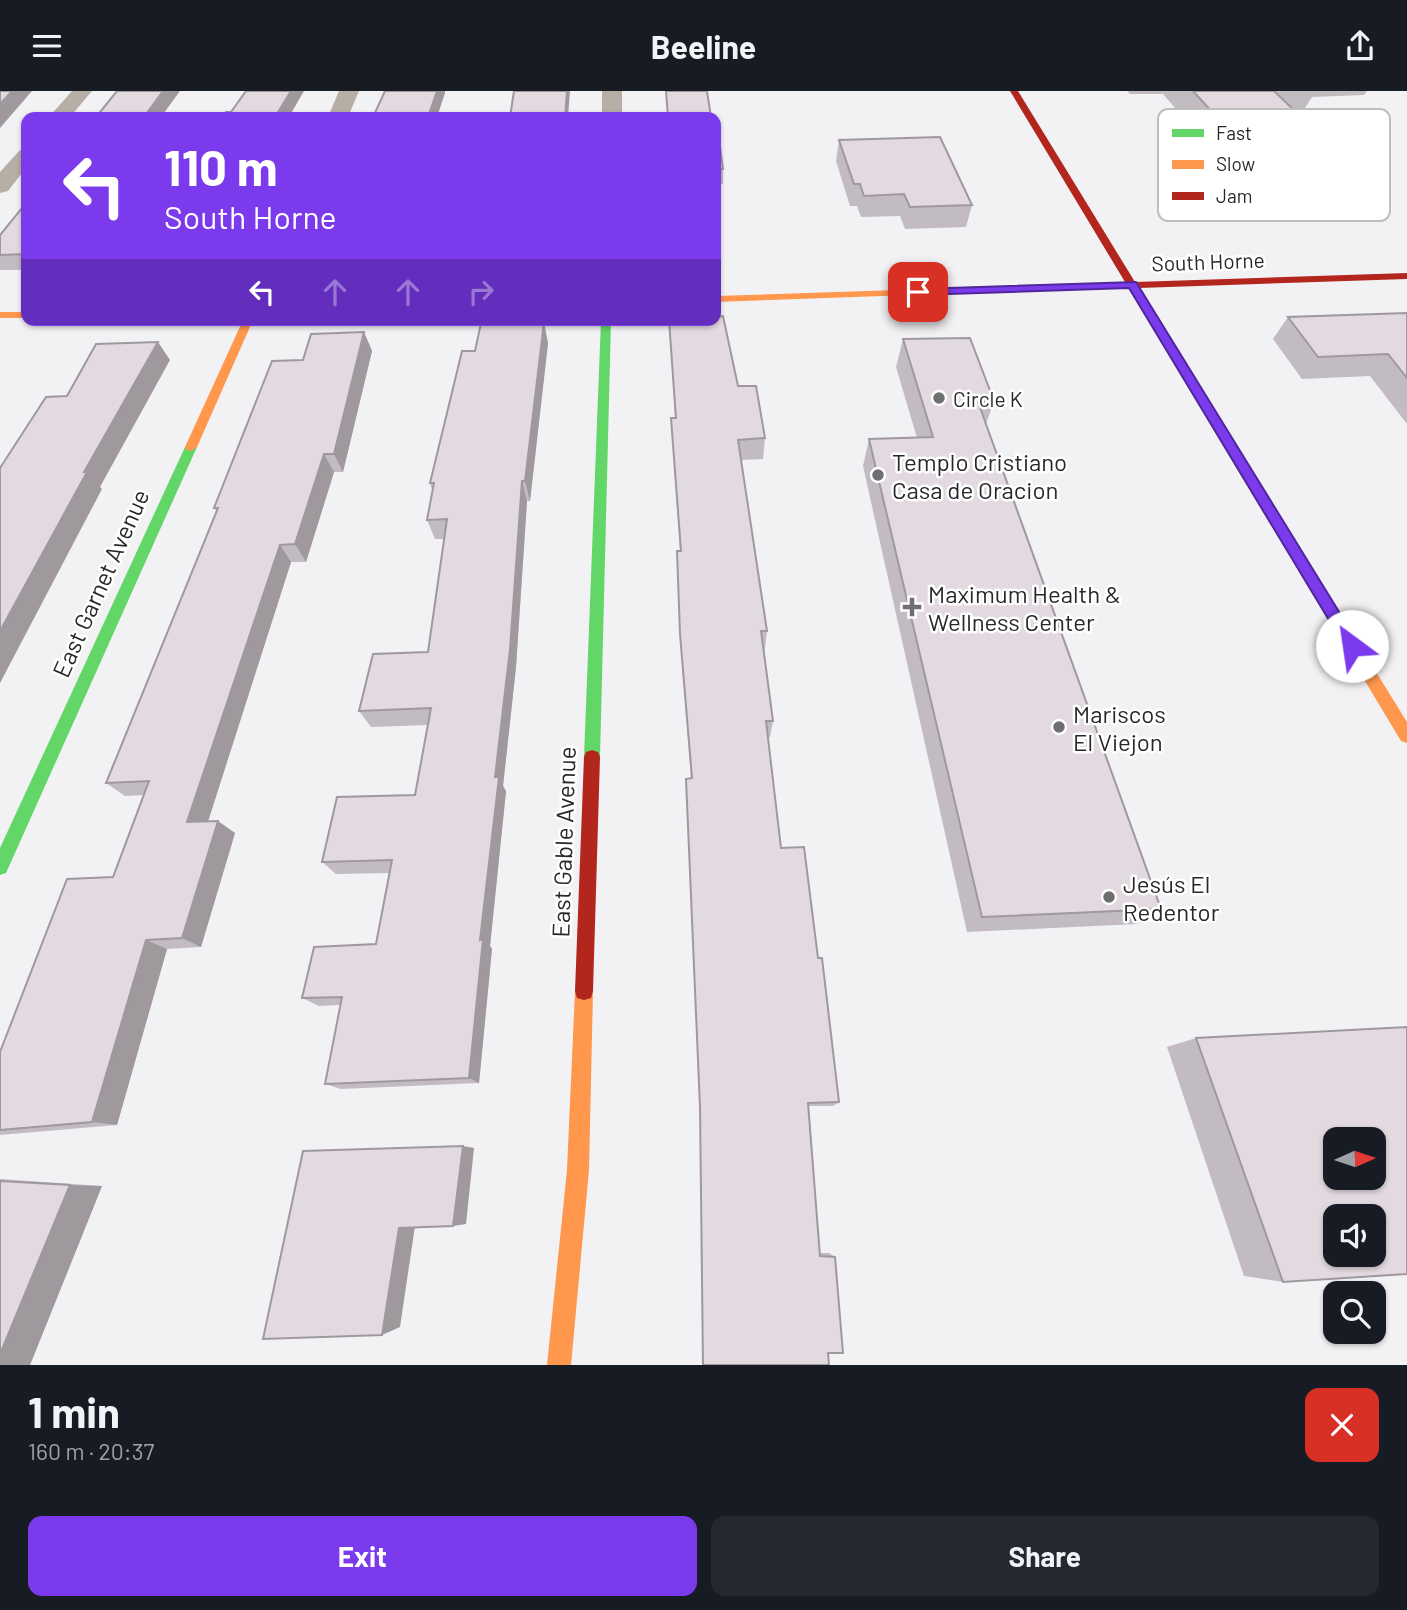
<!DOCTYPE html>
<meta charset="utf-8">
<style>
body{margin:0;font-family:Barlow,sans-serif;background:#242831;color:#f1f3f6;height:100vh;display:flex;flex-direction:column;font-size:26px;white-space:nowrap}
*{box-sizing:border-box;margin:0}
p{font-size:23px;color:#9ea1a6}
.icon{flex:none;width:38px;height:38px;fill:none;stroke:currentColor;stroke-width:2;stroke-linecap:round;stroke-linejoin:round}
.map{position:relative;height:1274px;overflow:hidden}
.side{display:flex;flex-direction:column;background:#171b24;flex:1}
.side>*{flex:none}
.guide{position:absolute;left:21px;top:21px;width:700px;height:214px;border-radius:14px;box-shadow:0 2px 5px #0004;background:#7c3aed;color:#fff;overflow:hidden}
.needle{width:46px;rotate:87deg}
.controls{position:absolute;left:1323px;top:1036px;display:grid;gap:14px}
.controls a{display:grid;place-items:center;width:63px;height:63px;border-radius:14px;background:#171b24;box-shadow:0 2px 5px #0004;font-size:35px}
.pin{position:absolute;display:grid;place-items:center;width:60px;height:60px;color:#fff;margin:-30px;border-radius:14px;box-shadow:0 4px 10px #0006}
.me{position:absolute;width:77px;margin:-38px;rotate:329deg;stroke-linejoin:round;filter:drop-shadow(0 0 5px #0008)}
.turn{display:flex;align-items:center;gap:24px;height:147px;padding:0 28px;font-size:32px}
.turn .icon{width:91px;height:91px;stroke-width:2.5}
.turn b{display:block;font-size:49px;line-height:60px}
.lanes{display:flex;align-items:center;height:66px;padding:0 28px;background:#0003;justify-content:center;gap:35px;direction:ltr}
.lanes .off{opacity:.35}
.round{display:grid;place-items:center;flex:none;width:74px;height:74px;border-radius:14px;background:#242831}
.head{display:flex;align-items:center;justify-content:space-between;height:119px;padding:0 28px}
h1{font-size:42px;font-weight:700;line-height:52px}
.primary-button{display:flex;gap:14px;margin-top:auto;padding:14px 28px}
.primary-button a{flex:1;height:80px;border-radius:14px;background:#7c3aed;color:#fff;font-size:28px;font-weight:700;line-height:80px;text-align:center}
.primary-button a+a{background:#242831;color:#f1f3f6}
header{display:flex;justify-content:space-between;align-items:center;height:91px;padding:0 28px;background:#171b24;font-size:32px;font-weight:700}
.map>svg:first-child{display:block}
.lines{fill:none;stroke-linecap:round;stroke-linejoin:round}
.street{fill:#b7aea6;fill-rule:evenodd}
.fast{fill:#63d668;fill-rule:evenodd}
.slow{fill:#ff974d;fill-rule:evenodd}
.jam{fill:#b3261e;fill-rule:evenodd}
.wall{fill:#c3bbc2}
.shaded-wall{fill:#9f999e}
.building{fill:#e3dae1;stroke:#9f999e;stroke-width:2;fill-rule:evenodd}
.route{fill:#7c3aed;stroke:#51269a;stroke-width:2}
.poi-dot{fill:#6f6f71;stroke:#fff;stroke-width:2.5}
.labels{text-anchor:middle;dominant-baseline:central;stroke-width:5;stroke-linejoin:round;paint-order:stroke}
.far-street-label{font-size:21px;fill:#28282a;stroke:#fff}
.far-poi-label{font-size:21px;fill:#28282a;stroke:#fff;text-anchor:start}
.poi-label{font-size:24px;fill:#28282a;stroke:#fff;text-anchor:start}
.street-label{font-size:24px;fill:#28282a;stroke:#fff}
.key{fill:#fff;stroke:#bebebf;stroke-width:2}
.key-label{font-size:19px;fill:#28282a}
</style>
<header><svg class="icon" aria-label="menu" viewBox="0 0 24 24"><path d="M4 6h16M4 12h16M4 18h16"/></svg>Beeline<svg class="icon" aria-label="share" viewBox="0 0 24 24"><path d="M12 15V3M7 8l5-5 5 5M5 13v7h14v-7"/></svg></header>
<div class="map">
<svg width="1407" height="1274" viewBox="0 0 1407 1274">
<rect width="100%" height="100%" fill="#f2f2f5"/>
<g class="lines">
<path class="street" d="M72 0H92L70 26H49Z
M339 0H359L348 26H328Z
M602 0H622V26H602Z
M26 58V77L8 100 0 102V81L19 60Z"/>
<path class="fast" d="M601 229H611L600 666 598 671 592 673 586 671 584 666Z
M191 352 197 356 6 782 0 784V757L185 356Z"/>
<path class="slow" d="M1076 193 1081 196 1080 198 716 211V205Z
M1145 220 1154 222 1407 631V652L1401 650 1144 222Z
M0 221H26V227H0Z
M243 229H253L197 356 191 360 187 359 185 356Z
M584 891 591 893 593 900 589 1079 571 1274H547L567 1079 575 900 577 893Z"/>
<path class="jam" d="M1010 0H1018L1135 191 1407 182V188L1139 197 1154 222 1149 225 1145 224 1129 197 1072 198 1071 196 1076 193 1125 191Z
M592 659 598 661 600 666 593 900 591 907 584 909 577 907 575 900 584 666 586 661Z"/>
</g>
<path class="wall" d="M1127 0H1367L1364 4 1312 6 1305 17H1292L1343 66 1327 92 1242 95 1163 3H1130Z
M716 34 723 78V93H716Z
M839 49 972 114 966 136 905 138 900 125 861 126 857 115H850L836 70Z
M26 112V179H0V144Z
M1407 222V333L1370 285 1302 288 1273 248 1288 226Z
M669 229 738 295 765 347 763 368 741 369 767 540 765 558H764L773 630 770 646H767L781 757 818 867 839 1011 833 1015H809L820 1162H829L835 1166 843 1262 700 1016 691 687 681 561 677 460H680L672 347 671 327H675Z
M364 241 372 260 343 381H334L306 471H291L208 730 235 742 201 856 167 858 117 1034 0 1044V961L113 786 144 704 125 705 106 692 217 421 214 417Z
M903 248 994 310 986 333 1161 818 1137 833 967 841 863 375 869 348 917 347 896 276Z
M548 252 530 410H527L516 576 503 695 506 700 490 855 492 858 479 992 341 998 325 993 340 914 319 915 302 907 376 853 389 782 336 783 322 771 415 704 428 634 371 636 359 620 428 561 444 448H435L427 429 432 399 430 392 475 260Z
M1196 947 1283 1191 1244 1185 1167 956Z
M0 1088 102 1095 30 1274H0Z"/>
<path class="shaded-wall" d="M12 0H32L0 37V13Z
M163 0H180L161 26H144Z
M291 0H304L289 26H275Z
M437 0H445V2L437 26H428Z
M567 0H570L568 26H565Z
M544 231 548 252 530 410 525 390Z
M364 241 372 260 343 381 334 363Z
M158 251 170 269 100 396 102 398 0 592V540L84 381Z
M324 363 334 381 306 471 295 453Z
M522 390 527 410 516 576 503 695 506 700 490 855 492 858 479 992 469 987 480 849Z
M280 454 291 471 204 743 187 731Z
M218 730 235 742 201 856 182 847Z
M146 849 167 858 117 1034 92 1031Z
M463 1055 474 1057 466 1133 453 1135Z
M70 1094 102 1095 30 1274H0V1263Z
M415 1135 400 1236 382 1244 399 1137Z"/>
<path class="building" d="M0 0H12L0 13Z
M117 0H163L144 26H96Z
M246 0H291L275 26H223L226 21H231Z
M385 0H437L428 26H373Z
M514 0H567L565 26H510Z
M666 0H707L711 26H668Z
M1193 0H1274L1343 66 1256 69Z
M717 33 723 78H716V34Z
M940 46 972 114 910 116 904 103 864 105 860 93H854L839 49Z
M26 112V163L0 164V144Z
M1407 222V287L1388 263 1318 266 1288 226Z
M723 225 738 295H756L765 347 738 349 767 540H761L773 630H766L781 757 804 756 818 867H822L839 1011 808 1012 820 1165 835 1166 843 1262H828L829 1274H703L700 1016 686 688 692 687 680 543 677 460H681L671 327H676L669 229H716V226Z
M544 231 525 390H522L510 558 495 686H499L480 849 483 848 469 987 325 993 342 906 302 907 314 856 376 853 392 769 322 771 337 706 415 704 431 617 359 620 373 563 428 561 447 428 427 429 434 392H430L462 260H475L481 232Z
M364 241 334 363H324L295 453 280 454 187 731 218 730 182 847 146 849 92 1031 0 1039V961L67 788 113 786 149 690 106 692 218 417H214L272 270 303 269 311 243Z
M970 247 994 310 978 311 1161 818 982 826 869 348 933 346 903 248Z
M158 251 84 381H87L0 540V377L46 306 67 305 96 253Z
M1407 936V1183L1283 1191 1196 947ZM1335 1048H1374V1087H1335ZM1335 1125H1374V1164H1335Z
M463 1055 453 1135 399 1137 382 1244 263 1248 303 1060Z
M0 1090 70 1094 0 1263Z"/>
<path class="route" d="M1136 191 1357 550V559H1347L1129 197 918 204 913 201 918 198Z"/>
<g class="poi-dot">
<circle cx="939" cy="307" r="7"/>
<circle cx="878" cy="384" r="7"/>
<path d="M908.5 505.5h7v7h7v7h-7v7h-7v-7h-7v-7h7z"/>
<circle cx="1059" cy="636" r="7"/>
<circle cx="1109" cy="806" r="7"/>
</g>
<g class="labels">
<g class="far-street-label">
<text transform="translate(1208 170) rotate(-2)">South Horne</text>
</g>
<g class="far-poi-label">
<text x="953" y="307">Circle K</text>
</g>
<g class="poi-label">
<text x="892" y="370">Templo Cristiano<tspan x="892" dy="28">Casa de Oracion</tspan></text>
<text x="928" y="502">Maximum Health &amp;<tspan x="928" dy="28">Wellness Center</tspan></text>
<text x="1073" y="622">Mariscos<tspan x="1073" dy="28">El Viejon</tspan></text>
<text x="1123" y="792">Jesús El<tspan x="1123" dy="28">Redentor</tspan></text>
</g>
<g class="street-label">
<text transform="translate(100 492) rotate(-66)">East Garnet Avenue</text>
<text transform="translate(563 751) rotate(-88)">East Gable Avenue</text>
</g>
</g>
<rect x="1158" y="18" width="232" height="112" rx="10" class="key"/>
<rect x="1172" y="38" width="32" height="8" fill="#63d668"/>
<rect x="1172" y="69" width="32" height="9" fill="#ff974d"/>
<rect x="1172" y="101" width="32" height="8" fill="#b3261e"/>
<g class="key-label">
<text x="1216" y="49">Fast</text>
<text x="1216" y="80">Slow</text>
<text x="1216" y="112">Jam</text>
</g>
</svg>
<div class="controls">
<a><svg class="needle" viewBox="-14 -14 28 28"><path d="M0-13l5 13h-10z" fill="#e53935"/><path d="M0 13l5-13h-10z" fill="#9ea1a6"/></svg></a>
<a><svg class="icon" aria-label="sound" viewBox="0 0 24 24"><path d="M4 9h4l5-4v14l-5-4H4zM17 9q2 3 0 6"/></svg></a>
<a><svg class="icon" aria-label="search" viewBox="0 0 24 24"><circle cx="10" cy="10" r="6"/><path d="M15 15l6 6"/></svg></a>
</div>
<div class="pin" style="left:918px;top:201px;background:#d93025"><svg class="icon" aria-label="arrive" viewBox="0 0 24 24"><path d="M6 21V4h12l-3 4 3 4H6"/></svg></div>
<svg class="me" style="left:1352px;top:555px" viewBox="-20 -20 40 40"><circle r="19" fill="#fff"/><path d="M0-13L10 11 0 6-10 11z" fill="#7c3aed"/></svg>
<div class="guide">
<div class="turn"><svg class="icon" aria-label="left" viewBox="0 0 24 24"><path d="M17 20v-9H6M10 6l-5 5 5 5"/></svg><div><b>110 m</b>South Horne</div></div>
<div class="lanes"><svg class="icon" aria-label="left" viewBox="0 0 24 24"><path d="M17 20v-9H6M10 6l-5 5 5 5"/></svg><svg class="icon off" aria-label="ahead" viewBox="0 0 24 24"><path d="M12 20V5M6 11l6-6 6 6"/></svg><svg class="icon off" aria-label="ahead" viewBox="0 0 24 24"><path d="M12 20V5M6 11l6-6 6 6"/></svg><svg class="icon off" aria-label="right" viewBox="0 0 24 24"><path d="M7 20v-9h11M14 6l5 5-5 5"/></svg></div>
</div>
</div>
<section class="side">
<div class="head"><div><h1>1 min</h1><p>160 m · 20:37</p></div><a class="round" style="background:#d93025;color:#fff"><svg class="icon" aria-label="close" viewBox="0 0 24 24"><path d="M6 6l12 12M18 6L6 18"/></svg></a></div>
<div class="primary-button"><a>Exit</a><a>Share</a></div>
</section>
